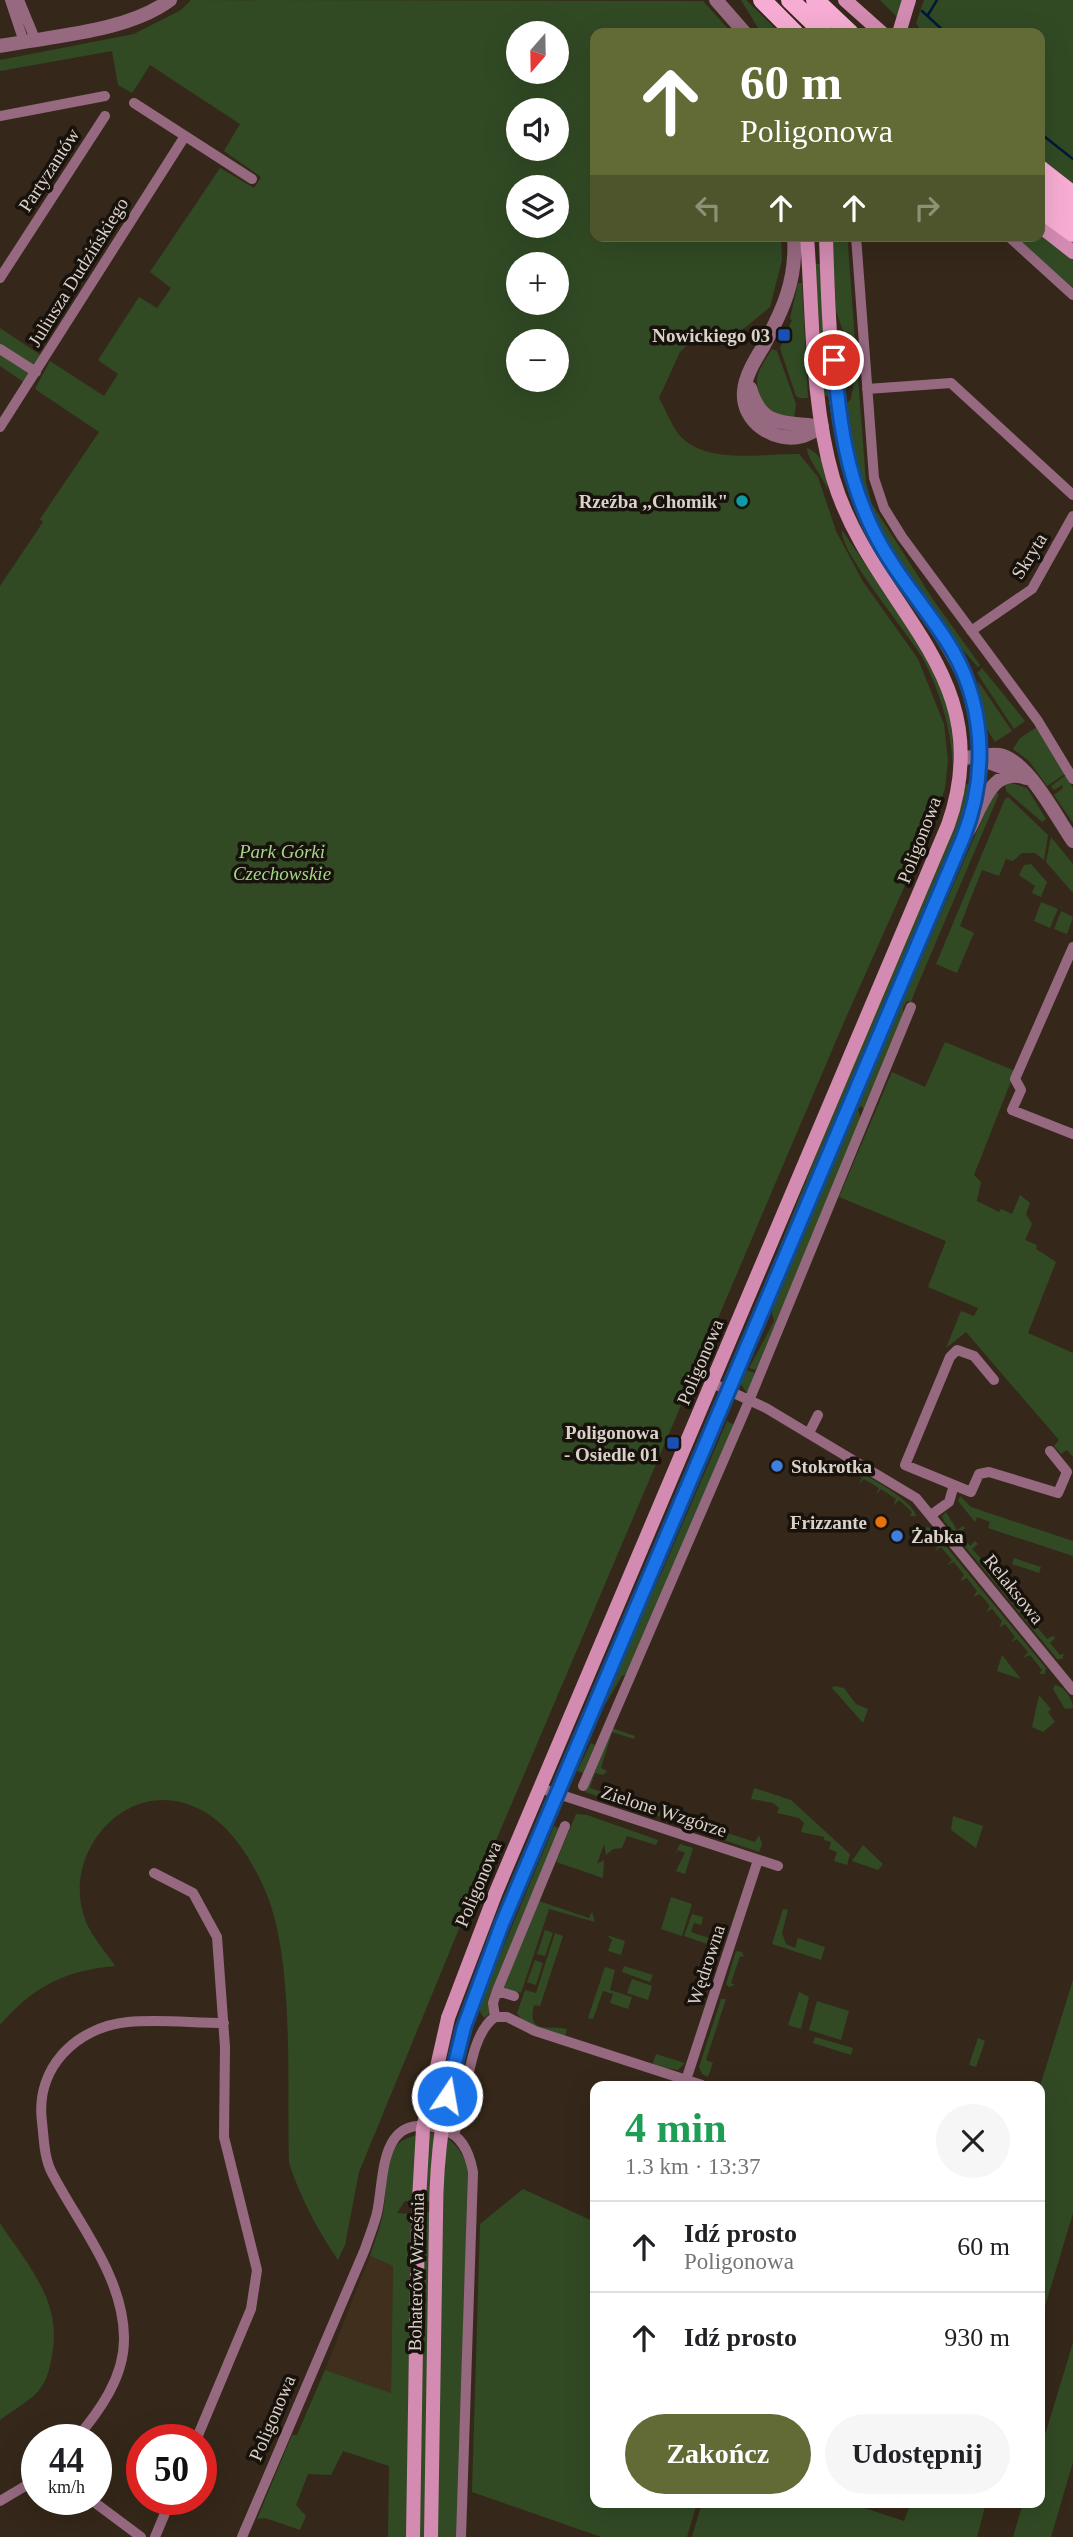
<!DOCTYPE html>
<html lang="pl">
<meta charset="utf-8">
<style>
body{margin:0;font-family:"Times New Roman",serif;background:#f6f6f6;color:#202124;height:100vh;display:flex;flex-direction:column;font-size:26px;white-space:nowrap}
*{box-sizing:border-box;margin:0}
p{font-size:23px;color:#757577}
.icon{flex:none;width:38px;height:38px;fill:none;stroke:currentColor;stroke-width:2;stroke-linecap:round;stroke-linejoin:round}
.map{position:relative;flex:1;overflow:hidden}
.side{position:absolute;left:590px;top:2081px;width:455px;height:427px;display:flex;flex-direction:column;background:#fff;border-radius:14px;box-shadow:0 7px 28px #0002}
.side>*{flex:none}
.hud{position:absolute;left:590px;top:28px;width:455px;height:214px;border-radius:14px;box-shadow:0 7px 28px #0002;background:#626a36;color:#fff;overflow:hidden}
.needle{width:46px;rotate:200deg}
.buttons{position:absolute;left:506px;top:21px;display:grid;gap:14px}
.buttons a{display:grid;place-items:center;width:63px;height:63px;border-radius:50%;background:#fff;box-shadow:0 7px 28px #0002;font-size:35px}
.speed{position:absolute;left:21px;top:2424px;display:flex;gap:14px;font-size:35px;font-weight:700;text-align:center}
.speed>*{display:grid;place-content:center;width:91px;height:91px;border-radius:50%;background:#fff;box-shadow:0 7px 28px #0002;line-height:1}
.speed small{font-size:18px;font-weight:400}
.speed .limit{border:10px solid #d22;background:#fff;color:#111}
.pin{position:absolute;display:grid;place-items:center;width:60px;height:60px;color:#fff;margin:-30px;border:4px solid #fff;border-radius:50%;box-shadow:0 2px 7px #0007}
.me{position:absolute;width:77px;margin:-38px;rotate:12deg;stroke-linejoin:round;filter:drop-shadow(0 0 5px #0008)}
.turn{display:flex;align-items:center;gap:24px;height:147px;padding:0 35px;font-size:32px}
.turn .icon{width:91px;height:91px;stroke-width:2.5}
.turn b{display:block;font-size:49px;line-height:60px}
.lanes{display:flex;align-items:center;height:66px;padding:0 35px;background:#0003;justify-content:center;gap:35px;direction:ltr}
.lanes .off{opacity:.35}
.round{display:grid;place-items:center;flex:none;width:74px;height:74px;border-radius:37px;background:#f6f6f6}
.summary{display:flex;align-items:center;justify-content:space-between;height:119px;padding:0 35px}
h1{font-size:42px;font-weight:700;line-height:52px;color:#1e9e55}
.cta{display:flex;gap:14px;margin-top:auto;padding:14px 35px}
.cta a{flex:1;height:80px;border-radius:42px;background:#626a36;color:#fff;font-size:28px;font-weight:700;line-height:80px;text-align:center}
.cta a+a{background:#f6f6f6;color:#202124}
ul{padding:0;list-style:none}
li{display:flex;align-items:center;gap:21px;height:91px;padding:0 35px;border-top:2px solid #e0e0e0}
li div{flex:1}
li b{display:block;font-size:26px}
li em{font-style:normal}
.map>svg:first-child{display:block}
.built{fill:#412f1d}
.green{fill:#314a24;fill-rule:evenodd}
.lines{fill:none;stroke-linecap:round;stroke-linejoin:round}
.stream{stroke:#001938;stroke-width:2.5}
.minor{stroke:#966980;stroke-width:10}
.tertiary{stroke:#966980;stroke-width:14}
.secondary{stroke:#d38bb1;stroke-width:14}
.primary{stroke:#f7add3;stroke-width:18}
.secondary-bridge{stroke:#d38bb1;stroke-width:14}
.primary-bridge{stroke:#f7add3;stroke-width:18}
.route-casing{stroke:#114b97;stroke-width:18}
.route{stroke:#1a73e8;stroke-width:12}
.transit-dot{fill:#1a4fb4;stroke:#18120c;stroke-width:2.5}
.culture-dot{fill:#0f9aa8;stroke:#18120c;stroke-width:2.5}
.shop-dot{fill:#3f7fe0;stroke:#18120c;stroke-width:2.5}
.food-dot{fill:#e8710a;stroke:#18120c;stroke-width:2.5}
.labels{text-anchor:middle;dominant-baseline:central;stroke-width:7;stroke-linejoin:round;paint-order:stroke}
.street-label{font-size:19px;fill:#dad1c9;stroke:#18120c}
.poi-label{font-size:19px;font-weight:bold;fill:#dad1c9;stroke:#18120c;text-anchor:end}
.park-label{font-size:19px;font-style:italic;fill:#a3d689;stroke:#18120c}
</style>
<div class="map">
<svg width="1073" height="2537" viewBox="0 0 1073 2537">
<rect width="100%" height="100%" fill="#35281a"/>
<path class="built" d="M370 2256 393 2266 391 2393 325 2370Z"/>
<path class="green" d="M191 0 703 1 732 33H595V236H781L782 260 770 307 723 346 695 337 680 352 659 398C666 410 672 427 681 437 709 465 764 453 799 454L818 477 836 531 862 580 918 659 944 724 948 761 945 788 938 811 844 1022 477 1885 359 2172 345 2245 338 2260C317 2229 301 2199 289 2163 287 2087 294 1970 269 1900 256 1866 231 1822 195 1807 125 1776 59 1855 86 1922 92 1937 106 1952 115 1966 64 1971 34 1986 0 2025V586L43 522 40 519 99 432 35 389 50 361 104 396 118 374 98 360 139 297 157 308 171 288 150 272 220 168 254 188 261 177 224 151 240 124 150 65 132 93 118 85 112 51 0 71V60L134 34 181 10ZM556 33V72H518V33ZM556 110V149H518V110ZM518 187H556V226H518ZM556 264V303H518V264ZM556 341V380H518V341Z
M741 0H746L780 33H761Z
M880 0H903L898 18Z
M924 0H1073V187L1040 161V33H922L916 23Z
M1040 231 1073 258V288L1014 236H1040Z
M832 236H847L848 246 857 368H851L845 393 849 348 836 311Z
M815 264H820L831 395 824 396Z
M798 283H802L808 398H800L796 396 780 348 792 320 790 319Z
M0 328 42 356 25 383 0 366Z
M772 349 777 351 796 404 794 420 767 412C753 381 753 378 772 349Z
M858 378 866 482 872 504 934 601 980 665 978 667 953 639 882 535 855 469 844 406 851 399 854 381Z
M807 448C826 456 826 473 828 491 824 478 807 459 807 448Z
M842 530 932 662 950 709 955 772 953 771C952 731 941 693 922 657 908 633 839 551 842 530Z
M982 668 1025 721 1014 729 977 673Z
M978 681 1012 731 995 742 983 723Z
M1037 727 1065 774 1047 786 1029 761 1013 749 1020 738Z
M1066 775 1073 788V823L1054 795 1063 788 1062 785 1054 790 1051 786Z
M1005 781 1027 788 1046 819 1042 822 1006 791Z
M965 784 972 785 962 824 735 1360 838 1099 949 838Z
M994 792 999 794 916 989 911 1002 907 1001 903 1008 904 1018 864 1109 861 1106 858 1109 861 1119 756 1370 749 1368 774 1321 772 1313 777 1290C848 1123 922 958 994 792Z
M1008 797 1048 835 1044 860 1035 853H1022L1013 861 1006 859 999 876 982 870 960 926 974 933 957 973 936 964 1005 799Z
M1051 837 1073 864V893L1046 862Z
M1031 864 1047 882 1041 897 1032 893 1035 886 1019 875 1024 865Z
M1041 902 1058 909 1050 928 1034 921Z
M1061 911 1073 917 1067 934 1054 929Z
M945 1042 1015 1071 974 1175 981 1182 977 1201 999 1212 1001 1209 1012 1214 1020 1195 1030 1203 1026 1214 1032 1224 1025 1240 1037 1245 1036 1249 1056 1262 1028 1333 1073 1353V1457L1067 1450 1061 1454 1054 1446 1059 1440 966 1332 946 1348 961 1311 974 1316 978 1308 928 1287 946 1241 839 1197 892 1072 925 1087Z
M746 1370 755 1373 750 1391 746 1392 739 1381 742 1372Z
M727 1421 734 1425 627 1674 622 1676 603 1708 622 1655 661 1574Z
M842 1464C857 1469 915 1501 916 1516H910L912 1512 899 1500 893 1506 896 1499 881 1489 876 1495 879 1488 864 1479 859 1485 862 1478 846 1468 841 1471Z
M960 1496 971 1507 1073 1541V1556L988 1528 990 1522 977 1517 975 1522 958 1501Z
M946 1512 957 1530 963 1526 965 1528 960 1533 970 1546 975 1541 978 1544 972 1549 983 1561 988 1557 991 1560 985 1565 995 1577 1001 1573 1003 1575 998 1580 1008 1592 1014 1589 1016 1591 1011 1596 1021 1608 1027 1604 1029 1607 1024 1611 1034 1624 1040 1620 1042 1623 1037 1627 1047 1639 1053 1636 1055 1638 1050 1643 1060 1655 1064 1654 1062 1659H1057L944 1521 942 1516Z
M926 1527 931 1528 1046 1668 1045 1674H1039L1042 1670 1030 1655 1023 1658 1028 1652 1017 1639 1011 1642 1015 1637 1005 1624 999 1628 1002 1621 992 1609 986 1612 990 1606 980 1594 973 1597 977 1591 967 1578 960 1581 964 1575 954 1562 947 1565 952 1560 941 1547 935 1551 939 1544 929 1532 925 1534Z
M1014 1558 1041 1567 1039 1573 1012 1564Z
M1002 1655 1021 1679 997 1671Z
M1055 1685C1064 1686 1073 1699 1073 1708L1065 1709 1053 1689Z
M834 1686 844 1688 856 1704 868 1709 863 1723 832 1688Z
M1039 1695 1051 1709 1048 1712 1055 1722 1043 1732 1032 1727Z
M612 1728 635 1736 634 1739 612 1732 601 1768 607 1771 603 1775 595 1773 590 1788 693 1822 695 1817V1828L585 1792Z
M591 1743 595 1745 583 1773 577 1771Z
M754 1788 791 1800 850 1854 847 1865 834 1861 837 1852 829 1849 831 1842 824 1840V1837L801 1832 804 1823 799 1818 777 1813 779 1808 773 1803 751 1799Z
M576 1814 587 1815 658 1840 656 1845 627 1836 622 1848 613 1849 606 1855 604 1844 597 1864 604 1860 603 1878 556 1862Z
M953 1816 983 1826 976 1848 951 1830Z
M716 1824 715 1829 755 1842 759 1835 762 1844 759 1852 709 1835 711 1826Z
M554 1826 560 1829 489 2014 484 2018 479 2010 487 1986Z
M680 1844 693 1848 685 1874 676 1871 685 1853 678 1850 674 1856Z
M863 1845 883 1864 878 1870 852 1861Z
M671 1897 692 1904 682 1936 661 1929Z
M539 1901 589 1918 592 1912 595 1922 549 1909 521 1993 503 1988Z
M783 1909 788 1910 782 1933 786 1944 795 1948 798 1938 825 1947 821 1960 772 1944Z
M692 1914 703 1917 701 1925 694 1923 691 1932 721 1942 722 1949 684 1936Z
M545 1930 553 1933 545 1956 537 1954Z
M555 1933 563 1936 540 2006 534 2005C526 2037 552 2024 567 2029L565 2036C550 2032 524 2026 517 2013L525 1990 536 1993Z
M607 1935 625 1941 621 1955 608 1951 612 1940Z
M736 1951 742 1952 744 1957 740 1956 731 1983 735 1985 729 1987 726 1984Z
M535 1960 543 1963 536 1985 527 1982Z
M624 1966 653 1975 650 1982 622 1972Z
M605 1967 615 1970 610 1990 632 1997 628 2009 610 2003 613 1994 603 1991 593 2019 588 2018Z
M632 1979 652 1986 648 2000 627 1993Z
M1073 1980V2213L1040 2323V2086Z
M799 1992 809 1997 801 2029 788 2025Z
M721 1999H726L706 2060 713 2063 708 2077 702 2074 699 2067Z
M817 2001 849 2011 841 2040 809 2030Z
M815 2037 853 2048 851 2055 813 2043Z
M978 2038 985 2041 976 2067 969 2065Z
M656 2054 685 2063 678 2070 652 2066Z
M432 2133C453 2138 458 2147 468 2165L458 2537H436L442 2202 405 2201 397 2213 411 2214 407 2537H388L389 2466 343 2451 331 2475 308 2474 296 2505 306 2516 300 2530 265 2518 257 2519 292 2435H297L325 2370 391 2393 393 2266 370 2256C374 2243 380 2228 383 2214 391 2175 375 2136 432 2133Z
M523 2189 595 2222V2502L697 2503 687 2537H601L472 2492 480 2224Z
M424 2211 430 2212 425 2537H418Z
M0 2223C26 2263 60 2298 53 2349 51 2361 49 2376 42 2386 34 2399 13 2410 0 2420Z
M1073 2343V2462L1051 2537H1013L1023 2503 1040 2502V2451Z
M702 2503H849L904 2521 911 2503H986L977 2537H692Z"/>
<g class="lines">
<path class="stream" d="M922 11 946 33
M928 15 937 0
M1040 133 1073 159"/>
<path class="minor" d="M10 0 24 42
M19 0 35 39
M134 103 252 179
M0 116 105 96
M856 236 874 478 884 508 902 537 1038 721 1073 779
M1008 236 1073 295
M0 278 105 116
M0 349 36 372
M867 389 951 383 1073 495
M0 427 185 136
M971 631 1032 589 1073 516
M1073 947 1015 1079 1021 1090 1012 1110 1073 1134
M994 1380 974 1356 957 1350 950 1357 905 1465 971 1492 979 1474 989 1472 1058 1493 1067 1472 1050 1451
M712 1383 766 1408 916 1498 1073 1690
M809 1433 818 1415
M931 1515 949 1502 954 1485
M583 1786 746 1408 911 1007
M540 1788 778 1866
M154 1873 193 1893 217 1937 225 2047 224 2137 257 2270 251 2309 196 2440
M497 1991 514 1996
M495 2017H507L535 2031 702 2085
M495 2017 493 2003 497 1991 565 1826
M686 2080 758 1860
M454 2134C468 2102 467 2036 495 2017
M75 2440C100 2411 125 2376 124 2337 123 2276 79 2225 52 2173 44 2158 44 2139 42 2122 35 2068 76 2027 128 2022 159 2019 193 2023 224 2023
M90 2499 141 2537
M0 2501 37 2479
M155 2537 171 2499
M242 2537 365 2249C369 2237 374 2225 377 2213 385 2176 378 2108 444 2130 463 2136 470 2155 473 2172L461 2537"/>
<path class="tertiary" d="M716 0 745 33
M0 46C52 36 127 32 170 0
M794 236C797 280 783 310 763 347 755 360 745 376 744 391 741 422 775 444 803 436 809 434 816 430 822 427
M750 388C762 430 787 421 822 427
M962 758C975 758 987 753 999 755 1028 760 1056 817 1073 841
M980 759 1018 773
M968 831C981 809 991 765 1026 778"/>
<path class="secondary" d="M845 0 882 33
M899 33 909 0
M1040 226 1073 252
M470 2010 513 1898 963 838C1029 677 899 617 854 484 831 415 828 310 826 236
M448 2018 496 1892 948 825C1002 673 872 609 833 478 811 402 813 316 807 236
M413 2537 418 2218
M431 2537 436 2217"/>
<path class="primary" d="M762 0 795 33
M1040 169 1073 195
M1040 190 1073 215
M1040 209 1073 233"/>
<path class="secondary-bridge" d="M436 2217C436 2147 447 2077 470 2010
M418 2218 423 2129 448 2018"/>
<path class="primary-bridge" d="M790 0 824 33
M815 0 850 33"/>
</g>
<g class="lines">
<defs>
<path id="route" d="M447 2096 464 2027 502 1924 963 838C989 773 985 699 946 640 923 604 894 572 875 534 847 479 839 421 834 360"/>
</defs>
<use href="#route" class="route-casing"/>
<use href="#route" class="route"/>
</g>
<g class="transit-dot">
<rect x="777" y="328" width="14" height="14" rx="3.5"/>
<rect x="666" y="1436" width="14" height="14" rx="3.5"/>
</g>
<circle class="culture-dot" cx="742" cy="501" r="7"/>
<g class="shop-dot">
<circle cx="777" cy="1466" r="7"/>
<circle cx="897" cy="1536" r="7"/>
</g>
<circle class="food-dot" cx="881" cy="1522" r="7"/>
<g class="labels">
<g class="street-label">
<text transform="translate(49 170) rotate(-57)">Partyzantów</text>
<text transform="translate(78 272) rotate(-58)">Juliusza Dudzińskiego</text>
<text transform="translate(1029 556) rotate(-58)">Skryta</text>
<text transform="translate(919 840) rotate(-69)">Poligonowa</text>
<text transform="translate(700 1362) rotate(-67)">Poligonowa</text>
<text transform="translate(1014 1589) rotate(51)">Relaksowa</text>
<text transform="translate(664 1811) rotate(18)">Zielone Wzgórze</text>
<text transform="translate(478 1884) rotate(-67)">Poligonowa</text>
<text transform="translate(706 1965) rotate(-72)">Wędrowna</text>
<text transform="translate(416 2272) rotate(-89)">Bohaterów Września</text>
<text transform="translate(272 2418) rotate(-67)">Poligonowa</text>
</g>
<g class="poi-label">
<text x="770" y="335">Nowickiego 03</text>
<text x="728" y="501">Rzeźba ,,Chomik"</text>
<text x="659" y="1432">Poligonowa<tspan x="659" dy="22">- Osiedle 01</tspan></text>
<text x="791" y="1466" text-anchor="start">Stokrotka</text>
<text x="867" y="1522">Frizzante</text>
<text x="911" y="1536" text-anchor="start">Żabka</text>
</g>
<g class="park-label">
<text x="282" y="851">Park Górki<tspan x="282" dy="22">Czechowskie</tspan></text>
</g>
</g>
</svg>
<div class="buttons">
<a><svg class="needle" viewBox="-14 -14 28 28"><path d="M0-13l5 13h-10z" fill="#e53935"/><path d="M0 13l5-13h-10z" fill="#757577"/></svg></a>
<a><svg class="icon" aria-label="sound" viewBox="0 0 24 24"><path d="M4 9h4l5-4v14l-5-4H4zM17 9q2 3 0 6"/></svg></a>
<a><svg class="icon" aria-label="layers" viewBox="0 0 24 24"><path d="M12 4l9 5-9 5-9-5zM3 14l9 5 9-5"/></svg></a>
<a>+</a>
<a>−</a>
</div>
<div class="speed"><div>44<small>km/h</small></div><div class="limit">50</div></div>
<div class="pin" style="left:834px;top:360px;background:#d93025"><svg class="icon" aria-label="arrive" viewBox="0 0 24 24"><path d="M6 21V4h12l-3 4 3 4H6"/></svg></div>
<svg class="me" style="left:447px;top:2096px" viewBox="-20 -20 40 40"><circle r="17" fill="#1a73e8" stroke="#fff" stroke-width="3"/><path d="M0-11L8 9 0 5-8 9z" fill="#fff"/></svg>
<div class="hud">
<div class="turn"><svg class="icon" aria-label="ahead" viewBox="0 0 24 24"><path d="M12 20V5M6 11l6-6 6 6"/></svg><div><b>60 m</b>Poligonowa</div></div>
<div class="lanes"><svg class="icon off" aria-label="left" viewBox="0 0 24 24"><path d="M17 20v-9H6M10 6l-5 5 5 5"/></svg><svg class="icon" aria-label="ahead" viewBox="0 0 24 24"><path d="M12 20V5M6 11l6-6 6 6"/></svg><svg class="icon" aria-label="ahead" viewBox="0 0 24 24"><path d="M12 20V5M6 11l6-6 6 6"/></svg><svg class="icon off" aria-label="right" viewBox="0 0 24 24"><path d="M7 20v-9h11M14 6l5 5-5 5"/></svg></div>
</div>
<section class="side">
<div class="summary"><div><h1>4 min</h1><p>1.3 km · 13:37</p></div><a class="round"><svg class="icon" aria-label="close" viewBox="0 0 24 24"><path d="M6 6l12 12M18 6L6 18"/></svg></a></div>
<ul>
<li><svg class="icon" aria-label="ahead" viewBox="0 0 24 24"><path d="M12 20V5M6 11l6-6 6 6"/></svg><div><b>Idź prosto</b><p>Poligonowa</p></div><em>60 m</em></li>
<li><svg class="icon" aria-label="ahead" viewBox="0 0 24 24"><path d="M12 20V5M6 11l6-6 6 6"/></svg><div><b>Idź prosto</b></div><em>930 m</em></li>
</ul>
<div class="cta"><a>Zakończ</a><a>Udostępnij</a></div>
</section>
</div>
